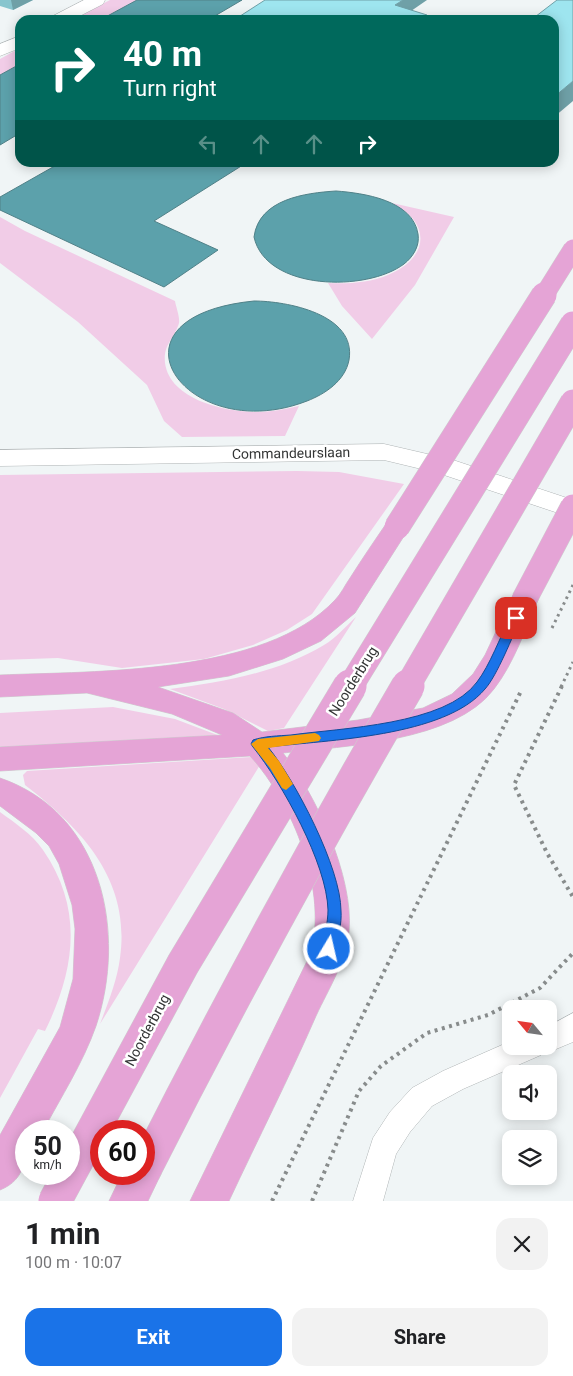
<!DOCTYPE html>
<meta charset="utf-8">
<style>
body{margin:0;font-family:Roboto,sans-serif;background:#f2f2f2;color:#202124;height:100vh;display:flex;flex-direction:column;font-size:19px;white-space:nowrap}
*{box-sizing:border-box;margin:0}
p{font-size:16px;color:#757577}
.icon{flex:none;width:28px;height:28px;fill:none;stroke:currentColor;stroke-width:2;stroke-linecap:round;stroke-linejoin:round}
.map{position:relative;height:1201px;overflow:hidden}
.details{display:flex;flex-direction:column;background:#fff;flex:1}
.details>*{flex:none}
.guide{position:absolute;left:15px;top:15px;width:544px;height:152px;border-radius:15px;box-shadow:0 2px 12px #0003;background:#00695c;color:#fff;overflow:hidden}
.needle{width:32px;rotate:299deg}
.buttons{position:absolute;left:502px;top:1000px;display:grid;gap:10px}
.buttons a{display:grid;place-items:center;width:55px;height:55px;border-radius:10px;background:#fff;box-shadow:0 2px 12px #0003;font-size:25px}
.speed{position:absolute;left:15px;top:1120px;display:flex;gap:10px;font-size:25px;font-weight:700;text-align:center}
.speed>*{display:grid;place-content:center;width:65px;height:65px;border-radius:50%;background:#fff;box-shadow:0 2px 12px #0003;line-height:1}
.speed small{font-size:12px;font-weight:400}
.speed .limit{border:8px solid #d22;background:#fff;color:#111}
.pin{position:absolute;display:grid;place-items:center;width:42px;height:42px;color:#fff;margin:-21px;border-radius:10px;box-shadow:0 2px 8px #0006}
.me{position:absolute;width:55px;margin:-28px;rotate:9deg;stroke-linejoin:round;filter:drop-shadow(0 0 4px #0008)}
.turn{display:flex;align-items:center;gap:18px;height:105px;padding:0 25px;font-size:22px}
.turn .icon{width:65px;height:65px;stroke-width:2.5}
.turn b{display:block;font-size:35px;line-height:42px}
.lanes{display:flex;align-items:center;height:48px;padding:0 25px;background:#0003;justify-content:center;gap:25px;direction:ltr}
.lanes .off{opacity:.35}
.round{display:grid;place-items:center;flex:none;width:52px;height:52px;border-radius:15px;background:#f2f2f2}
.headline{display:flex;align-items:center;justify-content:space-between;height:85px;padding:0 25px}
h1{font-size:30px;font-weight:700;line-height:38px}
.action{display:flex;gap:10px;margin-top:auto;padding:10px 25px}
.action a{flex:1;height:58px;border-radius:15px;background:#1a73e8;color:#fff;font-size:20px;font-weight:700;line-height:58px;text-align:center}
.action a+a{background:#f2f2f2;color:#202124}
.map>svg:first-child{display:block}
.green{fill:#f1cce7}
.water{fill:#5ca1ab;stroke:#508188}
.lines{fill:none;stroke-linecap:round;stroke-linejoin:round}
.service-casing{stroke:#b0b5b6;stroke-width:1}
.minor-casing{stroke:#b0b5b6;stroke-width:1}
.primary-casing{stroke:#cecfcf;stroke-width:1}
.path-far1{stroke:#888c8c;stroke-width:3;stroke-dasharray:2.5 4;stroke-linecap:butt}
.path{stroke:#888c8c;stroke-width:4;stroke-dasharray:3 4.5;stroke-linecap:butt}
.service{fill:#fff;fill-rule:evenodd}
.minor{fill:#fff;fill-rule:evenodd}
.primary{fill:#e5a4d6;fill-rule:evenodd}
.primary-bridge-far2-casing{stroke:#cecfcf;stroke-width:20;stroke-linecap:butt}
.primary-bridge-far1-casing{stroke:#cecfcf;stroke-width:26;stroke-linecap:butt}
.primary-bridge-casing{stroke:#cecfcf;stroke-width:34;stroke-linecap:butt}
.primary-bridge-far2{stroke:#e5a4d6;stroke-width:19}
.primary-bridge-far1{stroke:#e5a4d6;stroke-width:25}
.primary-bridge{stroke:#e5a4d6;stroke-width:33}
.wall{fill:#88c5ce}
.shaded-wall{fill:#6fa0a7}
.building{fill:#9ee5ef;stroke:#6fa0a7}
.route{fill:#1a73e8;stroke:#114b97}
.slow{fill:#f59e0b}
.labels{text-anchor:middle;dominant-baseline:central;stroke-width:5;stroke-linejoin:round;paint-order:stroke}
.street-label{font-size:14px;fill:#333535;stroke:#fff}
</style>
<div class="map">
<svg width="573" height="1201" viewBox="0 0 573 1201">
<rect width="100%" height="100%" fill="#f0f5f6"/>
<path class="green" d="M110 0H137L100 20H72Z
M20 48V64L0 75V59Z
M392 203 454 217 415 285 372 339 342 306 328 283C348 284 369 283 388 275 429 258 432 223 392 203Z
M0 217 25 231 175 301C176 307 180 317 179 323 175 338 163 344 165 363 170 400 226 412 257 412 271 412 285 409 299 406L285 436 182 437 164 421 147 385 78 322 0 263Z
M297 471 339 472 404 484 312 614 287 630 253 645 204 659 122 668 58 658 0 660V475Z
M356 617 284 728 268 731 224 709 170 689C222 682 278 673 324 645 336 638 346 626 356 617Z
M113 707 175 719 220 736 0 748V713Z
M252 757 260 765 100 1024C108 1003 117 981 120 958 131 880 82 829 25 785L23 775 27 771Z
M0 812C15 823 32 834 43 850 84 909 75 970 45 1031L38 1029 0 1098Z"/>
<path class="water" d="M137 0H242L208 20H100Z
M20 64V133L0 145V75Z
M60 163V162L246 163 154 221 218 250 164 287 0 210V197Z
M336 191C363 193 413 200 418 234 420 246 413 257 404 264 367 292 266 291 254 237 259 199 305 193 336 191Z
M254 301C286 301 357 314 349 360 345 381 325 394 307 401 186 448 94 317 254 301Z"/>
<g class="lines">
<defs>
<path id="service" d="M573 1013V1042L549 1052 543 1049 541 1055 463 1089 432 1106 410 1132 396 1154 383 1201H353L373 1138 390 1112 412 1088 443 1071 511 1041V1046H549V1026Z"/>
<path id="minor" d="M84 0H105L103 4 72 20H50L53 16Z
M20 36V48L0 56V44Z
M384 444 453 460 573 500V518L438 473 384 460 0 466V450Z"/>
<path id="primary" d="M397 518 406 521 410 527 406 533 355 613 321 641 283 659 229 676 158 687 233 713 262 732 358 720 423 708 452 694 473 674 485 655 514 593 524 590 534 593 538 600C525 630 514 663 494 689 454 742 345 746 283 753 316 794 354 878 349 931 346 962 329 988 316 1016 289 1078 258 1139 229 1201H190L310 955C329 893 293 803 250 756L0 771V747L222 735 172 714 87 693 0 697V675C96 671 265 675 335 600 341 594 345 585 350 578 362 559 375 540 388 521Z
M0 778C103 813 127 933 96 1026 83 1063 61 1097 43 1131H26C26 1157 27 1179 0 1190V1135L60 1027 73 979 75 929 72 905 59 864 49 846 36 833 0 806Z
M144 1156 155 1161 161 1174 148 1201H109L122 1174H144Z"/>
</defs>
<use href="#service" class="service-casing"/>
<use href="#minor" class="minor-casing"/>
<use href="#primary" class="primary-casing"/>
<path class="path-far1" d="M552 628 573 585
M561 687 573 662"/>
<path class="path" d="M562 686 514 785 547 853 573 897
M272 1201 522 689
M312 1201 359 1091 381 1066 427 1033 488 1015 540 988 573 953"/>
<use href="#service" class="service"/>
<use href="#minor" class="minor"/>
<use href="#primary" class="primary"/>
<defs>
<path id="primary-bridge-far2" d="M543 297 573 249"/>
<path id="primary-bridge-far1" d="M397 527 544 295
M524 600 573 507
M350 687 573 324
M407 687 573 402"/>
<path id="primary-bridge" d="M144 1171C227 1007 315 845 408 686
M55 1201 183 964 350 686"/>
</defs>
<use href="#primary-bridge-far2" class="primary-bridge-far2-casing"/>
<use href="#primary-bridge-far1" class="primary-bridge-far1-casing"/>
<use href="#primary-bridge" class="primary-bridge-casing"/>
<use href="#primary-bridge-far2" class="primary-bridge-far2"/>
<use href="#primary-bridge-far1" class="primary-bridge-far1"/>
<use href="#primary-bridge" class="primary-bridge"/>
</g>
<path class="wall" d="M0 0H33L13 10 0 6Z"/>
<path class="shaded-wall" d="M11 0H33L13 10Z
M403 0H427L398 20 395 5Z
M427 15V20H420Z
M573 81V101L554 117V97Z"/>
<path class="building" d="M265 0H403L395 5 427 15 420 20H234Z
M557 0H573V81L554 97V20H531Z"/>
<path class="route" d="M516 613 521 618C513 635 497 676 485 689 445 737 327 740 268 747 295 780 341 868 341 911 342 923 338 937 336 949L334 953 329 955 324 953 322 949C324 937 328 923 328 910 327 864 282 783 253 747L251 744 253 740C265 736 278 736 291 735 341 728 446 725 477 682 490 665 500 637 510 618Z"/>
<path class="slow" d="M315 733 319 735 321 738 319 741 268 748 279 761 293 784 286 790 282 788 270 768 251 744 258 739Z"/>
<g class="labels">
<g class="street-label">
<text transform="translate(291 453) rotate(-1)">Commandeurslaan</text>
<text transform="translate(353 681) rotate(-58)">Noorderbrug</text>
<text transform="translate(147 1030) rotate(-62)">Noorderbrug</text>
</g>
</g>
</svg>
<div class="buttons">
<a><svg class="needle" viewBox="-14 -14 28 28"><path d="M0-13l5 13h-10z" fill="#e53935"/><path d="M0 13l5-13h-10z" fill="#757577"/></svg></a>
<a><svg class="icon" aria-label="sound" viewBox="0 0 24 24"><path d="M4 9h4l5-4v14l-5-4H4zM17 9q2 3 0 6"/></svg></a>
<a><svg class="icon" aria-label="layers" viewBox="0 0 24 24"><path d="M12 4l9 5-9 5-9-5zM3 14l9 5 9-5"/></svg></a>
</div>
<div class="speed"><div>50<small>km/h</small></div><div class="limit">60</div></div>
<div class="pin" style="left:516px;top:618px;background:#d93025"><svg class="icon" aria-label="arrive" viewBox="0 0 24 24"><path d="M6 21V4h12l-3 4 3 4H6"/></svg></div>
<svg class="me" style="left:329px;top:949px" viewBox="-20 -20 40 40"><circle r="17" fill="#1a73e8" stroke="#fff" stroke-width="3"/><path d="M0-11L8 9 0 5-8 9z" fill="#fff"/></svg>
<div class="guide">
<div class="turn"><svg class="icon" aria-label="right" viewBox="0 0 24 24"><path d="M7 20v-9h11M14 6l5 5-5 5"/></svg><div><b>40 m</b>Turn right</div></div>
<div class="lanes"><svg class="icon off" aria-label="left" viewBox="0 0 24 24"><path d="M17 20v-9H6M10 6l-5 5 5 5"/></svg><svg class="icon off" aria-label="ahead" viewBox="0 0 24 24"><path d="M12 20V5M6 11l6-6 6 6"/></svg><svg class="icon off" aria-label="ahead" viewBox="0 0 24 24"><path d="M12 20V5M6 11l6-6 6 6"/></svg><svg class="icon" aria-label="right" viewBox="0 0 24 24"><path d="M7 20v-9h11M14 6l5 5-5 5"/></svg></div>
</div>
</div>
<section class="details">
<div class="headline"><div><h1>1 min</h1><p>100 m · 10:07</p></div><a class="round"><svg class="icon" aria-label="close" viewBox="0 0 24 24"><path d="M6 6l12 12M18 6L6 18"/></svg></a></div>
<div class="action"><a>Exit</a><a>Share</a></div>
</section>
